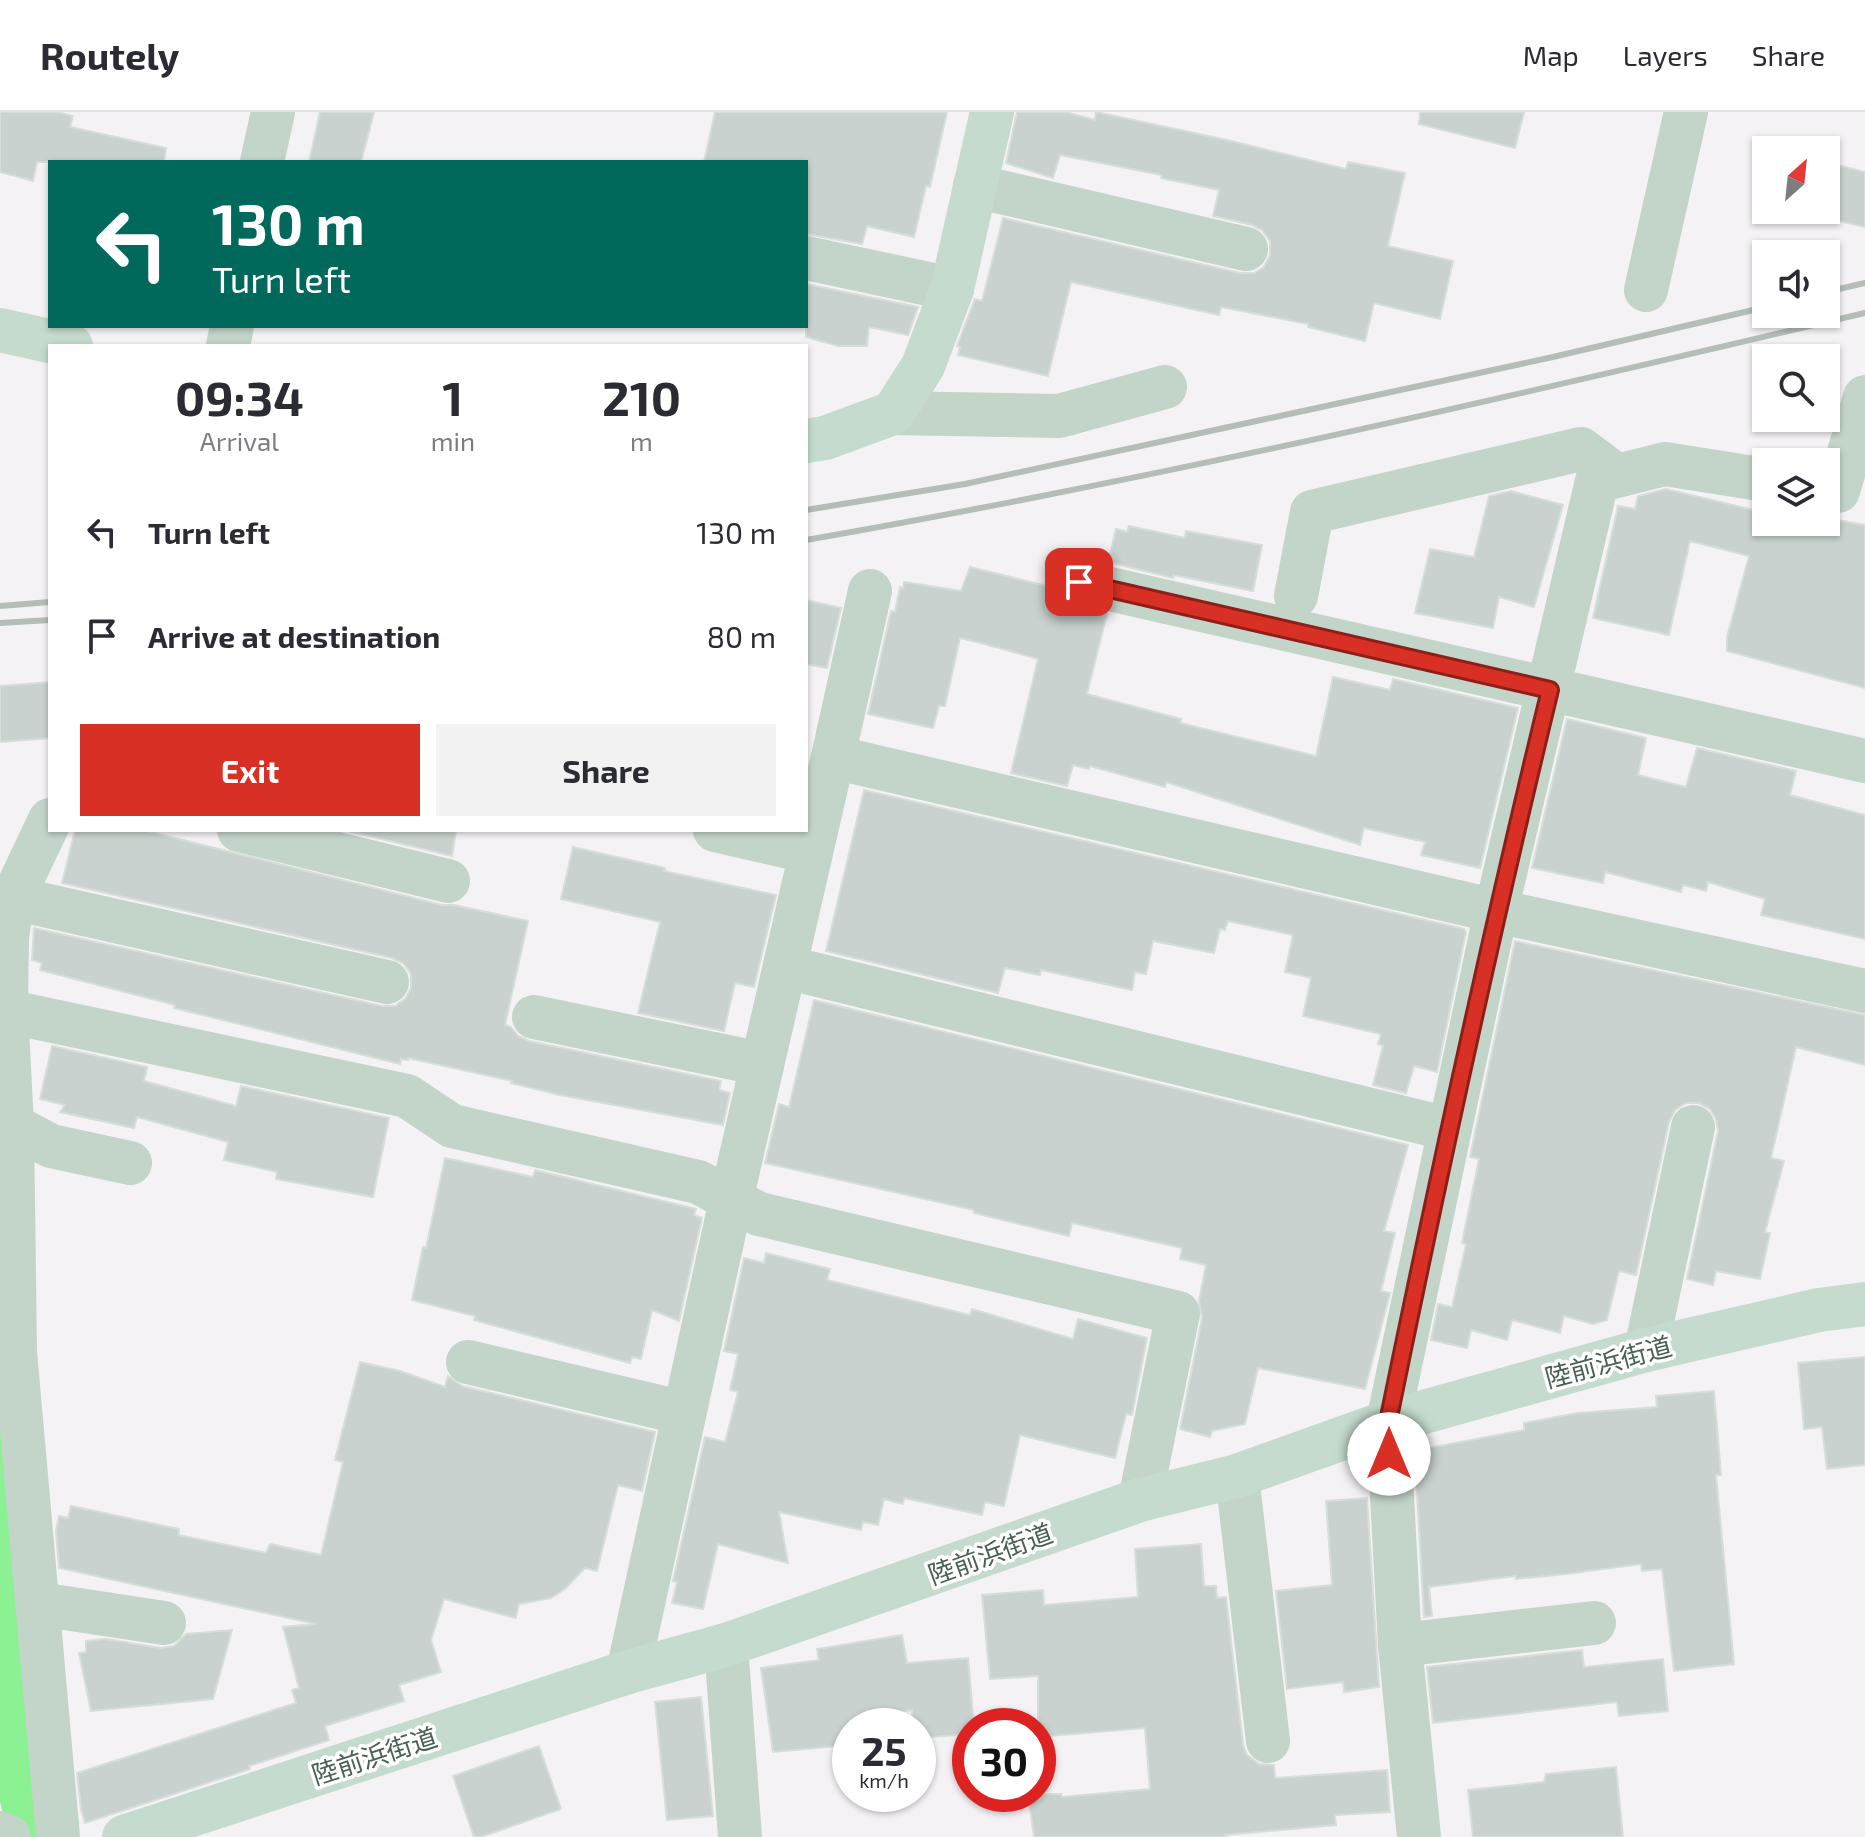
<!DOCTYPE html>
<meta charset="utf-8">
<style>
body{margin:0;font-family:"Exo 2","Noto Sans JP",sans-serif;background:#f2f2f3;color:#2b2b33;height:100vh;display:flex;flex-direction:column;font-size:30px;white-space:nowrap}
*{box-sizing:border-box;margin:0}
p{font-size:26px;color:#7c7c81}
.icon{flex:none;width:44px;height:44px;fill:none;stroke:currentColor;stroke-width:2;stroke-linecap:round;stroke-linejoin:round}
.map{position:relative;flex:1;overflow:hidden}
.details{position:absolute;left:48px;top:232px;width:760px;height:488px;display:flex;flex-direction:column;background:#fff;border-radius:0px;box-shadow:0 2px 6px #0004}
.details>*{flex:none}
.top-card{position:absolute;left:48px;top:48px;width:760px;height:168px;border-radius:0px;box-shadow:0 2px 6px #0004;background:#00695c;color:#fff;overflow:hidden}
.needle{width:52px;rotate:27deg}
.tools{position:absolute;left:1752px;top:24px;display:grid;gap:16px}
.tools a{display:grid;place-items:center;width:88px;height:88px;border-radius:0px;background:#fff;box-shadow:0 2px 6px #0004;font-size:40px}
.speed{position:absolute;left:832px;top:1596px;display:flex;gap:16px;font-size:40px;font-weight:700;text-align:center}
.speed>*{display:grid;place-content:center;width:104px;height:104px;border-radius:50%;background:#fff;box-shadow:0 2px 6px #0004;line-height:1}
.speed small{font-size:20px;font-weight:400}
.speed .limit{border:12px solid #d22;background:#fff;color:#111}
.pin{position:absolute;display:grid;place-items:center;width:68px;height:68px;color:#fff;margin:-34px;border-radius:16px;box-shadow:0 4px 12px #0006}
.me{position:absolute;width:88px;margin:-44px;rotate:0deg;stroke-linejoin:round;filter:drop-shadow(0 0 6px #0008)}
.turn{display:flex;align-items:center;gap:28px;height:168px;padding:0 32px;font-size:36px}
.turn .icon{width:104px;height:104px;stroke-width:2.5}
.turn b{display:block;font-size:56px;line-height:68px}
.eta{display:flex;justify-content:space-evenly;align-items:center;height:136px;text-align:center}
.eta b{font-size:48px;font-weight:700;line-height:56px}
.cta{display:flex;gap:16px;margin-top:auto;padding:16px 32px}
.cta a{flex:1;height:92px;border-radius:0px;background:#d93025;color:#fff;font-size:32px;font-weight:700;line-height:92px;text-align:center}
.cta a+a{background:#f2f2f3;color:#2b2b33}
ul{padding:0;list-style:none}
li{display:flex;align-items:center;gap:24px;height:104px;padding:0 32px}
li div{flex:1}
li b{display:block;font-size:30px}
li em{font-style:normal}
header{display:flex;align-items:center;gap:48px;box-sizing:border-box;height:112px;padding:0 40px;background:#fff;border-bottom:2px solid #e1e1e2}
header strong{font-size:38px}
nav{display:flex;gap:44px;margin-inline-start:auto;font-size:28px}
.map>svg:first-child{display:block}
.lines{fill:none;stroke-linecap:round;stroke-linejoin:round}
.river{stroke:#8cf192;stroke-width:72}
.building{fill:#c9d2ce;stroke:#d6deda;stroke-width:2}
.street{stroke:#c3d4c9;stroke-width:44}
.secondary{stroke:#c4dbcd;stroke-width:44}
.rail{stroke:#b4bdb8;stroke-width:6}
.route-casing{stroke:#8d1f18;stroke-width:20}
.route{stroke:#d93025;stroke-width:14}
.labels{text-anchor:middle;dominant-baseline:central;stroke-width:7;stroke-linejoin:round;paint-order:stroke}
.street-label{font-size:26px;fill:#496151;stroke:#fff}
</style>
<header>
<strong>Routely</strong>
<nav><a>Map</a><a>Layers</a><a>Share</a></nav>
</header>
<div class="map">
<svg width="1865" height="1725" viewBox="0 0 1865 1725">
<rect width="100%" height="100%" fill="#f4f2f4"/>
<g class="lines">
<path class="river" d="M0 1341 14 1595 43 1714"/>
</g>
<path class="building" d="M0 0H56L73 4 70 15 166 36 164 50H37L33 69 0 60Z
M320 0H374L361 50H309Z
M715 0H947L930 75 926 74 914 125 867 114 862 132 806 122V50H704Z
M1017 0H1065L1095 8 1096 0 1227 28 1346 57 1348 50 1405 61 1388 134 1453 149 1440 207 1374 191 1365 229 1308 215V212L1221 195 1219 203 1071 170 1048 264 958 243 960 235 957 234 975 187 982 189 1003 106 1240 161H1254L1264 155 1270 143V129L1262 118 1252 113 1213 104 1219 78 1161 66 1162 63 1060 43 1053 66 1006 51Z
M1420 0H1524L1515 36 1419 12Z
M1826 50 1865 60V115L1826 106Z
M806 172 918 195 908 223 869 215 867 234H838L806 225Z
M1666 377 1766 401V410H1803L1826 416V406L1865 413V576L1727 539V525L1749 444 1690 429 1669 523 1593 506 1618 394 1635 397 1638 384Z
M1511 379 1563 393 1534 495 1499 485 1493 516 1415 501 1430 437 1474 445 1489 384Z
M1129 414 1185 426 1186 419 1262 433 1253 479 1173 463V466L1108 450 1116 417 1127 420Z
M970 455 1055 476 1062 488 1073 494 1107 502 1087 582 1181 607 1180 611 1316 644 1333 565 1390 578 1393 567 1518 596 1480 756 1421 743 1425 730 1364 716 1360 733 1166 670 1165 675 1090 654 1089 657 1073 653 1067 674 1011 661 1038 547 981 531 960 526 945 594H939L933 616 868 602 891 499 895 500 900 475 903 476 904 470 961 479Z
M806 488 841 496 827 556 806 552Z
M50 570V626L0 630V574Z
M1567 607 1646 626 1638 663 1686 675 1697 636 1796 659 1790 683 1865 703V827L1761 803 1765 787 1708 770 1706 779 1683 773 1681 780 1605 760 1603 771 1532 756Z
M864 678 1464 817 1466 820 1437 960 1414 954 1406 981 1373 973 1383 934 1378 932 1381 922 1303 904 1311 866 1285 860 1293 823 1228 809 1225 818 1220 817 1214 841 1153 829 1146 862 1135 860 1132 878 1041 858 1040 863 1005 856 998 881 826 839Z
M75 718H143L442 793H454L528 809 505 913 511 915 518 924 529 929 721 969 719 978 730 981 723 1013 560 983 511 971 512 969 408 946V948L401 947 400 952 174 896 175 893 40 858 42 851 32 848 34 816 382 894H395L406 886 411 876V862L403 851 392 846 62 771Z
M344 718H456L452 744Z
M573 735 665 756 664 759 776 783 754 875 735 871 724 919 638 901 660 810 561 787Z
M1515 829 1865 903V953L1796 935 1771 1046 1784 1049 1765 1120 1770 1121 1760 1167 1716 1159 1713 1173 1687 1167 1718 1019 1716 1007 1710 997 1699 991H1686L1675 998 1669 1010 1636 1163 1619 1159 1607 1208 1593 1212 1564 1204 1560 1221 1512 1208 1507 1228 1471 1218 1467 1236 1431 1228 1438 1192 1452 1195 1466 1132 1462 1131 1479 1047 1470 1045Z
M814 888 1408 1033 1384 1119 1395 1121 1381 1179 1390 1181 1365 1277 1258 1256 1245 1312 1212 1319 1210 1325 1180 1317 1202 1206 1199 1189 1206 1153 1180 1147 1182 1136 1072 1111 1069 1124 974 1101V1098L765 1051 779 992 789 995Z
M52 934 147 955 144 969 236 994 241 974 389 1006 373 1085 276 1067 277 1060 224 1048 228 1030 137 1005 134 1016 60 1000 65 993 40 987Z
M445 1046 533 1065 535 1058 696 1097 694 1103 702 1106 679 1209 652 1198 641 1247 632 1245 630 1251 474 1208 475 1204 412 1188 423 1135 426 1136Z
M766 1141 830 1157 827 1168 970 1203 972 1197 1073 1227 1078 1207 1147 1226 1132 1303 1126 1302 1115 1346 1020 1323 1004 1394 985 1390 982 1403 904 1386 903 1392 884 1387 878 1413 863 1410 861 1418 779 1400 788 1451 718 1432 703 1497 672 1491 677 1470 673 1469 705 1325 725 1330 738 1280 730 1278 738 1242 724 1239 744 1146 764 1151Z
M1865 1245V1353L1827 1357 1822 1315 1804 1317 1798 1251Z
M360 1250 400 1259 445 1275 448 1264 462 1274 655 1320 642 1379 618 1373 597 1459 585 1456 565 1477 551 1486 519 1492 516 1506 444 1487 431 1528 441 1560 399 1573 404 1589 325 1614 329 1628 249 1654 250 1657 85 1711 81 1697 77 1661 296 1591 292 1578 299 1576 283 1515 316 1512 59 1456 56 1419 59 1404 68 1406 71 1394 179 1417 178 1423 266 1441 270 1432 321 1443 343 1350 335 1348Z
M1714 1279 1721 1363H1716L1734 1552 1674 1559 1662 1457 1642 1459 1641 1452 1566 1462 1516 1467V1464L1429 1475 1432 1504 1424 1505 1415 1345 1424 1343 1423 1337 1524 1318V1311L1578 1301 1657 1295 1656 1284Z
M1367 1386 1379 1575 1344 1580 1343 1570 1287 1577 1276 1479 1332 1473 1326 1389Z
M1201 1432 1204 1474H1216L1217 1486 1226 1485 1243 1632 1247 1643 1259 1652 1274 1653 1275 1666 1387 1658 1390 1700 1335 1703 1336 1713 1225 1723V1725H1034L1028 1682H1061L1062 1685 1150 1677 1145 1616 1038 1625V1564L990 1567 982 1483 1043 1478 1044 1493 1138 1485 1135 1437Z
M232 1518 213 1587 91 1599 79 1541 86 1540V1529L106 1527 161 1536 174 1534 186 1522Z
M902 1523 907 1551 968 1546 974 1614H970V1622L918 1626V1614H913L912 1598 850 1608V1633L773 1640 761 1556 819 1548 817 1537Z
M1582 1538 1584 1555 1663 1547 1668 1599 1619 1604 1617 1590 1433 1611 1427 1555Z
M701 1585 713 1704 667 1708 655 1590Z
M539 1634 561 1697 481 1725H474L453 1664Z
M1616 1655 1623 1725H1473L1468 1678 1544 1670 1546 1662Z"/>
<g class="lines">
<path class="street" d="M262 50 273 0
M975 74 1246 137
M806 146 952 177
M1646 178 1686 0
M228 234 232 214
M893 301 1059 304 1165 275
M1838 379 1865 285
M1079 470 1865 649
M1296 484 1312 400 1581 337 1617 364
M833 645 870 479
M50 708 13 786 7 825 6 899 12 1013 15 1240 58 1725
M239 718 448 769
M715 718 811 740
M13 786 387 870
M785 855 1449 1017
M6 899 407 984 452 1014 698 1070 759 1102 1178 1201 1140 1388
M534 905 762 952
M12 1013 51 1034 130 1051
M1646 1238 1693 1015
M468 1250 684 1301
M1237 1364 1268 1629
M39 1492 164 1511
M726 1533 740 1725
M1400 1533 1594 1511
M628 1560 731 1088 833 645 1496 799 1865 879
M0 1721 9 1725
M1419 1725 1400 1533 1388 1310 1496 799 1597 369 1665 352 1766 368"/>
<path class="secondary" d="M0 218 71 234
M806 329 825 326 893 301 923 254 952 177 992 0
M124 1725 628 1560 726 1533 1140 1388 1237 1364 1388 1310 1646 1238 1819 1198 1865 1192"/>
<path class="rail" d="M1826 180 1865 171
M806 398 965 372 1553 245 1766 195
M806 428C1162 366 1514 284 1865 201
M0 494 50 490
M0 511 50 508"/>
</g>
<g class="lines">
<defs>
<path id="route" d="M1079 470 1550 578C1491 821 1438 1065 1388 1310L1389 1342"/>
</defs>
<use href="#route" class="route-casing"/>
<use href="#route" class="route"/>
</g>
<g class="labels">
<g class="street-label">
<text transform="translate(1608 1249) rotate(-15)">陸前浜街道</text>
<text transform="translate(990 1441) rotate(-20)">陸前浜街道</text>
<text transform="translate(374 1643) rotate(-18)">陸前浜街道</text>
</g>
</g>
</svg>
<div class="tools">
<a><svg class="needle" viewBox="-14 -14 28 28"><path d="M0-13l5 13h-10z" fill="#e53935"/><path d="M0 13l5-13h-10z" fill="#7c7c81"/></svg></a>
<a><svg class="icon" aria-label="sound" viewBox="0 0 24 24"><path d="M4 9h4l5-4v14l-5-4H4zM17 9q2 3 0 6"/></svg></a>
<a><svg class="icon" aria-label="search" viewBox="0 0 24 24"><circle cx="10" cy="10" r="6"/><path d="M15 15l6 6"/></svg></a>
<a><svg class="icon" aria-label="layers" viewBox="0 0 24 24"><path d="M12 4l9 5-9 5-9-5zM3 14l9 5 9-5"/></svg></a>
</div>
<div class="speed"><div>25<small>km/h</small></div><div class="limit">30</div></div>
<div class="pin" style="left:1079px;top:470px;background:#d93025"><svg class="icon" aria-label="arrive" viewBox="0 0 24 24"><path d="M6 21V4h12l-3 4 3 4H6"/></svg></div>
<svg class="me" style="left:1389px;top:1342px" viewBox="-20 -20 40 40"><circle r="19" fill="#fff"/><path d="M0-13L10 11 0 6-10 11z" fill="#d93025"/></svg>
<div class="top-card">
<div class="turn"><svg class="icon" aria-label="left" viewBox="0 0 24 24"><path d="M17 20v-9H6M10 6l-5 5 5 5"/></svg><div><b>130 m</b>Turn left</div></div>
</div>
<section class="details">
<div class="eta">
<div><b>09:34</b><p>Arrival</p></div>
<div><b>1</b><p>min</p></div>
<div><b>210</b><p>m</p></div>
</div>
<ul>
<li><svg class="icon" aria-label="left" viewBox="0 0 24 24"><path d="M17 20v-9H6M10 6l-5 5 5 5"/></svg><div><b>Turn left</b></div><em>130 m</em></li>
<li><svg class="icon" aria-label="arrive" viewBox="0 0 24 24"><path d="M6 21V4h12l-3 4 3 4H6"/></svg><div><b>Arrive at destination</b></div><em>80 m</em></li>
</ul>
<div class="cta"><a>Exit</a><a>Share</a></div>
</section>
</div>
